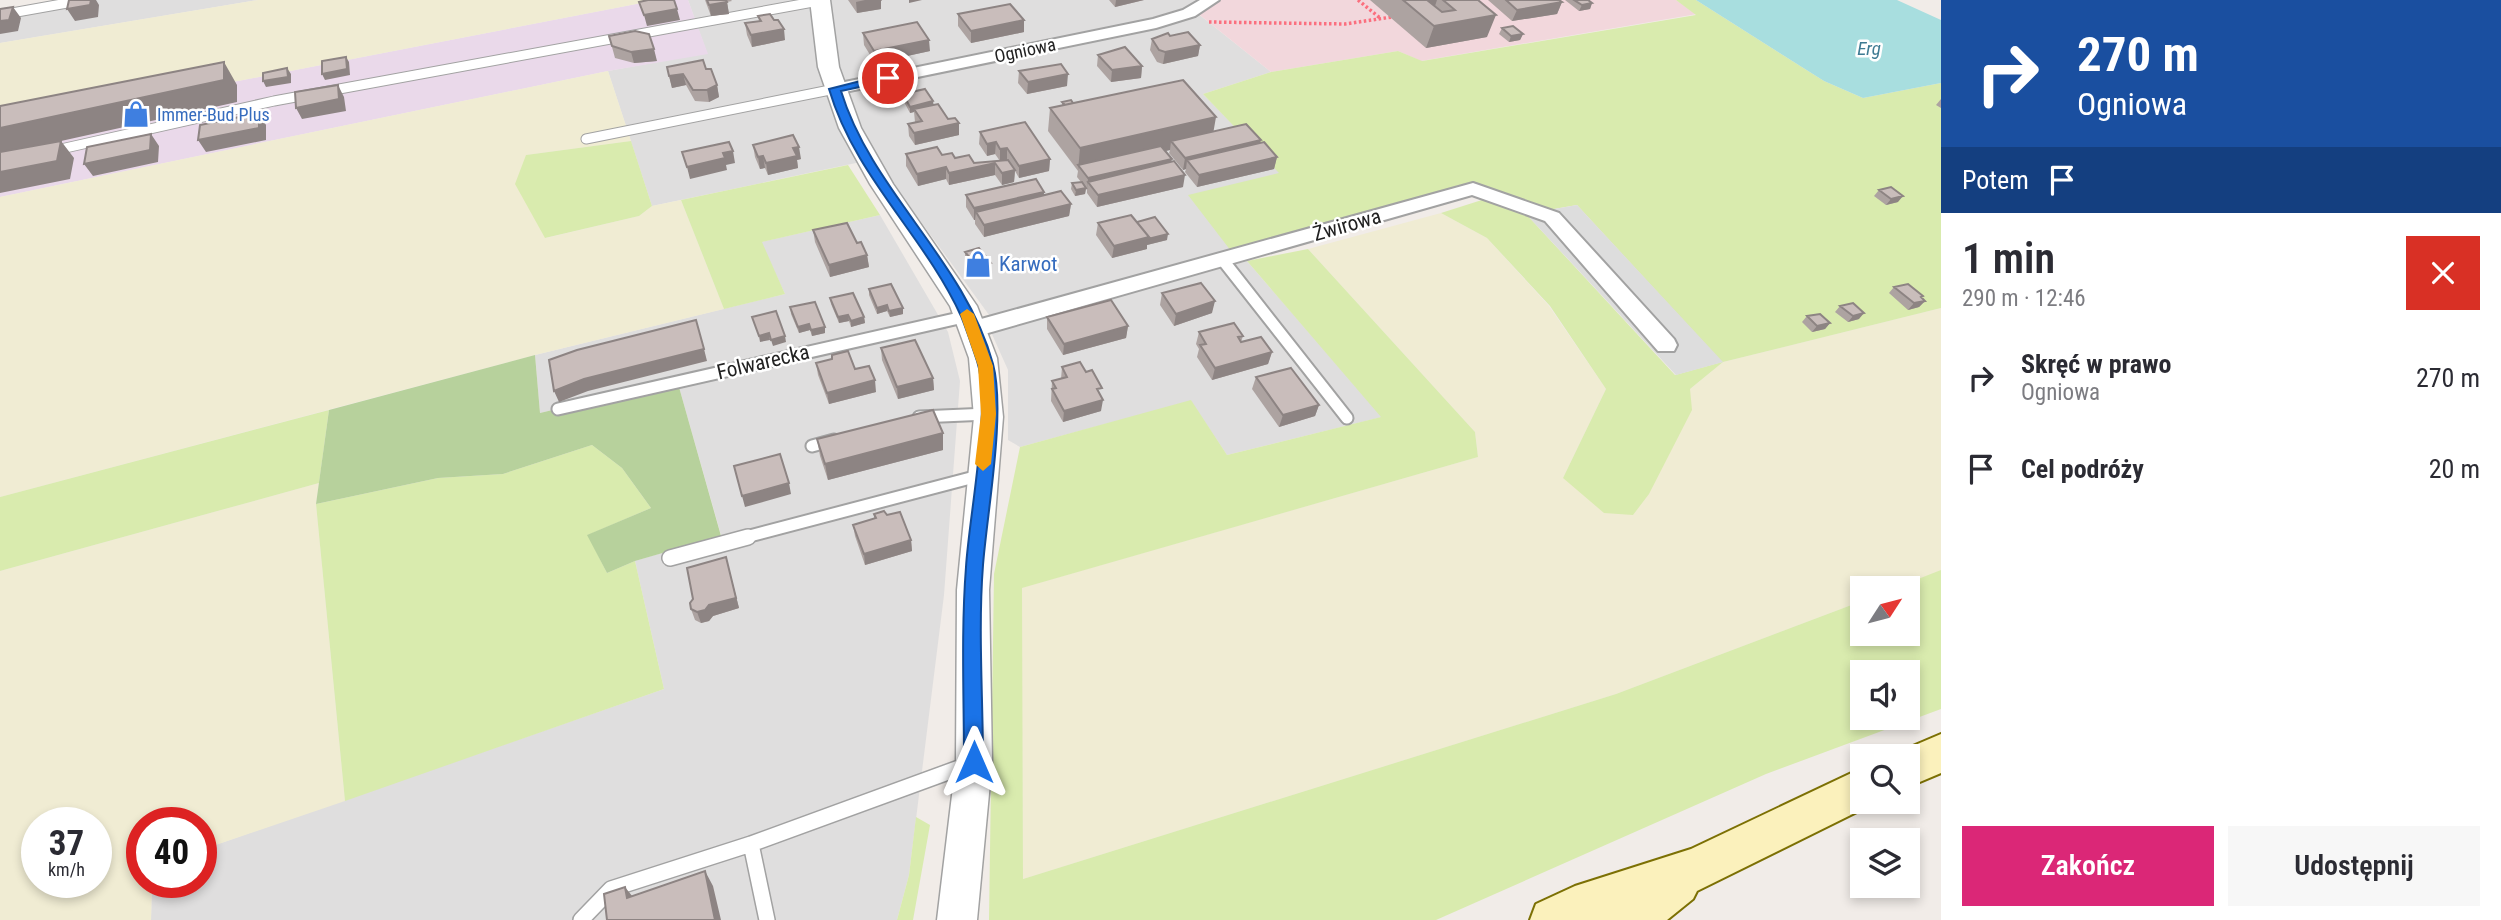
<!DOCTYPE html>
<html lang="pl">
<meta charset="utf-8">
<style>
body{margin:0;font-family:"Roboto Condensed",sans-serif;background:#f7f7f7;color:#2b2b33;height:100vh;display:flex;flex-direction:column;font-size:26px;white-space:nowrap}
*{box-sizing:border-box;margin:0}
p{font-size:23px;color:#7c7c81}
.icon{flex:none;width:38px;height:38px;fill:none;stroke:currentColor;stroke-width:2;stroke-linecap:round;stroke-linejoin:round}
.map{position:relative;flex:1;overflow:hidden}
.panel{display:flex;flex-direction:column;background:#fff;width:560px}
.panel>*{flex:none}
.hud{background:#1a4fa0;color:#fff;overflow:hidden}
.needle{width:46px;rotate:54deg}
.tools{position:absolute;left:1850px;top:576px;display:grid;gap:14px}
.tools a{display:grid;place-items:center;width:70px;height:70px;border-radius:0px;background:#fff;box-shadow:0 4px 10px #0003;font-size:35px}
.speed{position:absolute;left:21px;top:807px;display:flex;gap:14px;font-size:35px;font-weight:700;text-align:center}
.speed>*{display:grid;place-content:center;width:91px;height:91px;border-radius:50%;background:#fff;box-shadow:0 4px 10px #0003;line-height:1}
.speed small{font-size:18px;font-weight:400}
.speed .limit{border:10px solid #d22;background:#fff;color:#111}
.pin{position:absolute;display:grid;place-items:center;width:60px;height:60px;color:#fff;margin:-30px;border:4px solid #fff;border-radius:50%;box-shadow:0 2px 7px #0007}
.me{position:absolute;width:77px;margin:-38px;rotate:0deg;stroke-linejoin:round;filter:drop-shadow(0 0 5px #0008)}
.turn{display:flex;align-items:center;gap:24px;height:147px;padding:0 21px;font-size:32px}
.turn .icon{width:91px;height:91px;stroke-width:2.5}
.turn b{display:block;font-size:49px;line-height:60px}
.then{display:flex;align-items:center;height:66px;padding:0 21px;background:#0003;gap:14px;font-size:26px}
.round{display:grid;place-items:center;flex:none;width:74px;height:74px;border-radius:0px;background:#f7f7f7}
.headline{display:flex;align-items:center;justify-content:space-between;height:119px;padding:0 21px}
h1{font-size:42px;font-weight:600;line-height:52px}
.button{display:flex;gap:14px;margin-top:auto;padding:14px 21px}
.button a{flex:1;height:80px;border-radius:0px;background:#db2777;color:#fff;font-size:28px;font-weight:600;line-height:80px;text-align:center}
.button a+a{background:#f7f7f7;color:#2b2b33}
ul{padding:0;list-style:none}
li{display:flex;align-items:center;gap:21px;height:91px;padding:0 21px}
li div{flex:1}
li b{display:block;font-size:26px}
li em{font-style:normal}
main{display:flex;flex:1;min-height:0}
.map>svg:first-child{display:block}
.residential{fill:#dfdede}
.commercial{fill:#f2d7dc}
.industrial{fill:#ead9ea}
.farmland{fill:#f0ecd3;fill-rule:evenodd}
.grass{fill:#d9ebae;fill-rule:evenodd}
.forest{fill:#b7d19c}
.parking{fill:#ddd}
.water{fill:#a8dedf}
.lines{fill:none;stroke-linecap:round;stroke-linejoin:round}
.service-far2-casing{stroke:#a2a2a2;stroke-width:11}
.service-far1-casing{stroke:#a2a2a2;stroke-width:15}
.service-casing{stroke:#a2a2a2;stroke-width:18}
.minor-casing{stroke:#a2a2a2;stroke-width:4}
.tertiary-casing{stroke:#a2a2a2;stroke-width:3}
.secondary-casing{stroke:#7c7004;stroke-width:4}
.path{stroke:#fb6f7e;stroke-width:3.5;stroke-dasharray:2.5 2.5;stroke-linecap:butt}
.service-far2{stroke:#fff;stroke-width:9}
.service-far1{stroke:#fff;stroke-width:11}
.service{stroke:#fff;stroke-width:15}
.minor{fill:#fff;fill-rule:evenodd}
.tertiary{fill:#fff;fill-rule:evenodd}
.secondary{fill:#fbf1bc;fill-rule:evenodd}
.wall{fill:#ada3a1}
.shaded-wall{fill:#8d8483}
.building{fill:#c9bdbb;stroke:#8d8483;stroke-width:2}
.route{fill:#1a73e8;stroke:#114b97;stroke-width:2}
.slow{fill:#f59e0b}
.labels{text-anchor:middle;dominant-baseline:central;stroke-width:5;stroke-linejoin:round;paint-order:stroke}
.far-street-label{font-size:18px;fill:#212121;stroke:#fff}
.far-shop-label{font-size:18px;fill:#366cbe;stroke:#fff;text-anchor:start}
.far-water-label{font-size:19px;font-style:italic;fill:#3f7b93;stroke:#fff}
.street-label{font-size:21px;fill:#212121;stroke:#fff}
.shop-label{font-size:21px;fill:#366cbe;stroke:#fff;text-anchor:start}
</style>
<main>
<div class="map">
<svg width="1941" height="920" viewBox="0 0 1941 920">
<rect width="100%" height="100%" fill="#f1ece8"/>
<path class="residential" d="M57 0H258L0 43V10Z
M688 0H1199L1192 9 1271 72 1203 94 1280 173 1231 251 992 319 875 159 652 206 608 71 707 53Z
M880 215 948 332 960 381 944 595 909 875 897 920H151L152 882H201V850L664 689 635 561 721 535 677 380 540 413 535 355 785 294 761 242Z
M1247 261 1382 417 1227 455 1191 401 1020 447 1008 440V370L991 332Z"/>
<path class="commercial" d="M1199 0H1676L1697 14 1421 61 1398 51 1271 72 1191 8Z"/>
<path class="industrial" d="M657 0H688L708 54 608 71 0 197V127Z"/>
<path class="farmland" d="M258 0H657L0 127V43Z
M608 71 631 141 526 155 546 238 639 216 652 206 681 200 724 309 535 355 0 497V197Z
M1441 213 1487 238 1549 306 1606 389 1563 478 1690 389 1723 362 1941 308V571L1895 588H1862V601L1616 694 1023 879 1021 588 1478 457 1475 432 1308 249Z
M319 483 316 504 345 801 201 850V822H142V882H152L151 920H0V571ZM37 822H96V882H37Z"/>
<path class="grass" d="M1676 0H1696L1824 81 1863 98 1941 83V308L1723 362 1690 389 1692 410 1649 494 1633 515 1604 513 1563 478 1606 389 1550 306 1487 238 1441 213 1485 199 1526 214 1675 375 1722 362 1577 205 1548 210 1471 182 1231 251 1188 195 1279 173 1203 94 1271 72 1398 51 1422 61 1696 15Z
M631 141 652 206 639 216 545 238 515 184 526 155Z
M848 165 880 215 762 242 785 294 724 309 681 200Z
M1308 249 1475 432 1478 457 1022 588 1023 879 1616 694 1862 601V634H1908V588H1895L1941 570V709L1766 774 1436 920H989L994 574 1020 447 1191 400 1227 455 1381 417 1247 261ZM1862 672H1908V718H1862Z
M329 410 319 483 0 571V497Z
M592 445 622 468 651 508 588 535 607 573 635 561 664 689 345 801 316 504 438 478 503 474Z
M916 817 930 825 913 920H897L909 875Z"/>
<path class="forest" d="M535 355 540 413 677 380 721 536 635 561 607 573 587 535 651 508 622 468 592 445 503 474 438 478 316 504 329 410Z"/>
<path class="parking" d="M1577 205 1723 362 1676 375 1526 214Z"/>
<path class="water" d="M1696 0H1897L1941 20V83L1863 98 1824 81Z"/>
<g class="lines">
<defs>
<path id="service-far2" d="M0 15 84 0
M586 139 835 89
M52 151 274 101 824 0"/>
<path id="service-far1" d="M1222 259 1347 418
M558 409 968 316
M919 417 988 414
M812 446 834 440
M742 538 982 475"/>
<path id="service" d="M670 558 748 537
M751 844 767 920
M581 920 611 889 751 844 970 764"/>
<path id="minor" d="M1200 0H1219L1195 16 1156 28 835 94 826 89 835 84 1153 19 1183 10Z
M1473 183 1559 213 1674 339 1677 345 1674 351H1658L1545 221 1472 195 974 337 966 334 963 329 966 324 974 321Z"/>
<path id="tertiary" d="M810 0H830L839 67 861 128 893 184 977 306 997 358 1003 417 989 590 992 762 977 920H937L956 762 957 590 974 417 969 358 950 306 870 184 839 128 818 67Z"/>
<path id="secondary" d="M1941 734V773L1908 787V756L1894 754Z
M1862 768V802H1877L1697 891 1693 899 1667 920H1530L1536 904 1575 886 1691 849Z"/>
</defs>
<use href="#service-far2" class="service-far2-casing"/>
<use href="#service-far1" class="service-far1-casing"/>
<use href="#service" class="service-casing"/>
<use href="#minor" class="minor-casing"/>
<use href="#tertiary" class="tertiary-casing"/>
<use href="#secondary" class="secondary-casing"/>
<path class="path" d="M1358 0 1380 18
M1209 22 1345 24 1392 17"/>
<use href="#service-far2" class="service-far2"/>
<use href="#service-far1" class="service-far1"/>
<use href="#service" class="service"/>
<use href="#minor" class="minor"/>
<use href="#tertiary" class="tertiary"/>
<use href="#secondary" class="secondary"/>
</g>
<path class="wall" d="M705 0H731L732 1 727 2 729 14 711 16Z
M848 0H882L881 1V9L857 13Z
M1109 0H1144L1115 7Z
M1370 0H1478L1487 37 1426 48Z
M1488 0H1559L1562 2 1557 14 1512 21Z
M1565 0H1588L1592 3 1590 9 1579 11Z
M958 14 1024 20V32L971 43 958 26Z
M758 16 785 40 752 47 747 35 745 23 759 21Z
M1502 28 1523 34 1520 40 1509 42 1499 34Z
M863 33 930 51 875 63 864 45Z
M609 36 657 61 634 63 615 58Z
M1170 36 1200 45 1198 56 1163 64 1157 62 1150 50 1152 39Z
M1098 55 1142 66 1141 78 1111 82 1097 66Z
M667 67 706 69 717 85 719 97 709 102 695 101 686 85 672 88Z
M1019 71 1067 86 1027 94 1018 83Z
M903 94 933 105 959 135 915 145 909 136 908 124 915 122 914 112 910 113 903 100Z
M1941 99V108L1936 105Z
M1062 102 1073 103 1214 131 1260 143 1277 157 1274 169 1197 187 1185 172 1186 169 1183 170 1169 153 1170 150 1165 151 1183 187 1097 207 1087 193V190L1086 189 1085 194 1075 196 1071 189 1072 183 1081 182 1077 177 1078 171 1048 131 1050 108 1062 106Z
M980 132 1050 159 1049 171 1019 178 1015 171 1014 182 1002 185 995 175 949 185 946 179 918 186 906 166V154L942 155 974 163 1000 161 995 154 987 156 979 144Z
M753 145 801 159 797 160 798 168 768 175 765 168 760 169 755 157Z
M1879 190 1898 202 1886 205 1874 196Z
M1044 192V195L1071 204 1069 216 984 237 975 224V220H974L966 207V195Z
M1137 222 1167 240 1147 245V249L1112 258 1096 235 1098 223Z
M813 230 857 243 867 255 869 267 830 277 815 242Z
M965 252 991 269 978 273 965 259Z
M1894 287 1921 298 1925 301 1919 307 1908 310 1889 293Z
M869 289 903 314 890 317 887 311 877 314 869 295Z
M1162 293 1212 313 1174 326 1160 305Z
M830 298 864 317 865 323 851 327 849 321 839 323 831 304Z
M1840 306 1859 319 1848 322 1835 312Z
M790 307 825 333 812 336 810 330 799 333 791 314Z
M1807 316 1830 323 1825 329 1812 332 1802 322Z
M1047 317 1128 326 1126 338 1063 355 1047 329Z
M1199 332 1243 336 1241 342 1272 352 1268 364 1212 380 1197 357 1199 349 1196 344Z
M881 348 933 378 934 390 898 399 882 360Z
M816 363 855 369 876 392 829 404 818 375Z
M1062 367 1101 396V411L1063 422 1051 401 1052 381 1061 379Z
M1256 377 1319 405 1315 416 1279 427 1252 389Z
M943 433V450L828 480 820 456 817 439Z
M874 514 887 515 911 540 912 551 865 565 855 536 853 525 874 519Z
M729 568 739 608 713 616 709 621 701 623 695 620 691 609Z"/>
<path class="shaded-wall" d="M91 0H96L99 5 98 17 75 21 67 9Z
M865 0H882L881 1V9L857 13 856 2Z
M909 0H922L909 3Z
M1116 0H1144L1115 7Z
M1425 0H1437L1431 18Z
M727 2 729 14 711 16 709 5Z
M1562 2 1557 14 1512 21 1517 10Z
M1592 3 1590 9 1579 11 1582 5Z
M13 7 21 18 18 31 0 34V21Z
M677 9 680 20 647 26 644 15Z
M1496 15 1487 37 1426 48 1434 26Z
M1024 20V32L971 43V31Z
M784 29 785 40 752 47 751 35Z
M1523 34 1520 40 1509 42 1511 36Z
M929 40 930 51 875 63 874 51Z
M1200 45 1198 56 1163 64 1165 52Z
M654 49 657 61 634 63 631 52Z
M346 57 349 62 350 75 325 80 322 74Z
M224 62 237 85V102L61 141 74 158 70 179 0 193V128Z
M1142 66 1141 78 1111 82 1112 70Z
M287 68 291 74V83L266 87 263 81Z
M683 74 686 85 672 88 669 76Z
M1068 74 1067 86 1027 94 1028 82Z
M338 85 344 97 346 111 302 119 296 108Z
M717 85 719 97 709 102 707 90Z
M933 101 934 107 914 109V112L910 113V107Z
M259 113 266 125V140L206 152 198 140Z
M1216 117 1212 140 1171 141 1170 150 1082 170 1078 165V171L1080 148Z
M959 123V135L915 145 914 133Z
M151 134 159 146 158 162 93 176 84 164Z
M1261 140 1258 152 1187 160 1186 169 1183 170 1185 158Z
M996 142 995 154 987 156V144Z
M799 147 801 159 797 160 798 168 768 175 766 163 793 148Z
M1007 148V160L1000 161V149Z
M733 151 735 163 726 165 727 170 690 179 687 167 723 153Z
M763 156 765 168 760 169 758 157Z
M1277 157 1274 169 1197 187 1199 175Z
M1050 159 1049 171 1019 178V166Z
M1172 159 1169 171 1088 182 1087 190 1088 178Z
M995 163V175L949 185V173Z
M946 167V179L918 186 917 174Z
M1015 170 1014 182 1002 185V173Z
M1185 175 1183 187 1097 207 1098 195Z
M1086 188 1085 194 1075 196 1076 190Z
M1044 192 1043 204 976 212 975 220H974V208Z
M1903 196 1898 202 1886 205 1891 199Z
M1071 204 1069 216 984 237V225Z
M1168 234 1167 240 1147 245V249L1112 258 1114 246 1149 237Z
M867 255 869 267 830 277 829 265Z
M991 263V269L978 273V267Z
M1215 301 1212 313 1174 326 1176 314Z
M1925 301 1919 307 1908 310 1914 303Z
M887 305V311L877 314V308Z
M903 308V314L890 317 889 311Z
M1864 313 1859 319 1848 322 1853 316Z
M848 315 849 321 839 323 838 317Z
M864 317 865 323 851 327V321Z
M1830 323 1825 329 1812 332 1817 326Z
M809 324 810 330 799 333 798 327Z
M1128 326 1126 338 1063 355 1064 344Z
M825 327V333L812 336 811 330Z
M769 333 770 340 760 342 759 336Z
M785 336 786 342 773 346 771 340Z
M704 349 707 361 588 391 559 402 554 391 584 379Z
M1272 352 1268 364 1212 380 1215 368Z
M933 378 934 390 898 399 897 387Z
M875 380 876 392 829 404 827 393Z
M1103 400 1101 411 1063 422 1064 411Z
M1319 405 1315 416 1279 427 1283 415Z
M943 433V450L828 480 825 464Z
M789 483 791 494 745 507 742 496Z
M911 540 912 551 865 565 864 554Z
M726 557 739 608 713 616 709 621 701 623 697 612Z
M705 871 713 886 721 920H715Z
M625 887 636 901 627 898Z"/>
<path class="building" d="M69 0H91L90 5 67 9Z
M648 0H674L677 9 644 15 639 2Z
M707 0H726L727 2 709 5Z
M1403 0H1427L1442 12 1455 10 1443 0H1478L1496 15 1434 26Z
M1506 0H1559L1562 2 1517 10Z
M1574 0H1588L1592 3 1582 5Z
M1010 4 1024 20 971 31 958 14Z
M13 7 9 20 0 21V9Z
M770 14 774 20H778L784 29 751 35 745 23 761 21 758 16Z
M917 22 929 40 874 51 863 33Z
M1513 26 1523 34 1511 36 1502 28Z
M635 31 649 34 654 49 631 52 612 46 609 36Z
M1188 32 1200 45 1165 52 1159 50 1152 39 1168 33 1170 36Z
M1125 47 1142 66 1112 70 1098 55Z
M346 57 347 69 322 74V61Z
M703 60 706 69H711L717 85 707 90H693L683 74 669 76 667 67Z
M224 62V80L0 128V106Z
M1061 64 1068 74 1028 82 1019 71Z
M287 68 288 77 263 81V73Z
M1183 80 1216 117 1080 148 1050 108Z
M338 85 339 99 296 108 295 92Z
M925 89 933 101 910 107 903 94Z
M1071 100 1073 103 1065 105 1062 102Z
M938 104 948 119 955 118 959 123 914 133 908 124 922 121 914 109Z
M259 113V128L198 140 200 125Z
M1025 122 1050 159 1019 166 1007 148 1000 149 996 142 987 144 980 132Z
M1246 124 1261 140 1185 158 1171 141Z
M151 134 150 150 84 164 87 147Z
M793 135 799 147 793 148 797 156 766 163 763 156 758 157 753 145Z
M61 141 57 161 0 172V152Z
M729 142 733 151 723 153 725 158 687 167 682 152Z
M1264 142 1277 157 1199 175 1187 160Z
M1161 146 1172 159 1088 178 1078 165Z
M937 147 942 155 952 153 955 158 969 155 974 163 1008 160 1015 170 1002 173 995 163 949 173 946 167 917 174 906 154Z
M1174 161 1185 175 1098 195 1088 182Z
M1036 179 1044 192 974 208 966 195Z
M1082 182 1086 188 1076 190 1072 183Z
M1891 187 1903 196 1891 199 1879 190Z
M1061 191 1071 204 984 225 976 212Z
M1131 215 1149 237 1114 246 1098 223Z
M1155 217 1168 234 1148 239 1149 237 1137 222Z
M847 223 857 243 861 242 867 255 829 265 813 230Z
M979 248 991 263 978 267 965 252Z
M1201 283 1215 301 1176 314 1162 293Z
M891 284 903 308 889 311 887 305 877 308 869 289Z
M1908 284 1923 296 1921 297 1925 301 1914 303 1894 287Z
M853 293 864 317 851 321 848 315 838 317 830 298Z
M1111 300 1128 326 1064 344 1047 317Z
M815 302 825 327 811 330 809 324 798 327 790 307Z
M1853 303 1864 313 1853 316 1840 306Z
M776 311 785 336 771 340 769 333 759 336 752 317Z
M1820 314 1830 323 1817 326 1807 316Z
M696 320 704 349 584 379 554 391 549 360 577 350Z
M1234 323 1243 336 1238 337 1241 342 1261 337 1272 352 1215 368 1200 345 1206 344 1199 332Z
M915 340 933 378 897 387 881 348Z
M848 351 855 369 869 366 875 380 827 393 816 363 832 359V355Z
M1080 362 1086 372 1092 370 1102 388 1097 389 1103 400 1064 411 1052 389 1056 388 1052 381 1067 377 1062 367Z
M1291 368 1319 405 1283 415 1256 377Z
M933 410 943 433 825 464 817 439Z
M780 454 789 483 742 496 734 466Z
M884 511 887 515 900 512 911 540 864 554 853 525 876 518 874 514Z
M726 557 736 598 709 605 705 610 697 612 691 609 690 603 693 599 687 568Z
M705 871 715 920H607L604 894 625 887 627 898Z"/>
<path class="route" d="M888 74 894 78 892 80 841 91C872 192 965 261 993 364 1006 413 987 512 983 565 978 630 983 697 983 762L981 769 974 772 967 769 964 762C964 697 961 631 966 567 969 516 992 405 977 361 972 346 967 331 961 316 924 235 855 177 829 89Z"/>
<path class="slow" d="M967 309 974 314 993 366 996 414 991 464 983 471 975 464 981 414 978 366 960 314Z"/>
<defs>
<symbol id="shop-bare" viewBox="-9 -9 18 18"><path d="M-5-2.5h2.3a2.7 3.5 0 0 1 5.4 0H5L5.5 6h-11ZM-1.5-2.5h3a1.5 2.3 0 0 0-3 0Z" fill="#3f7fe0" stroke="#fff" stroke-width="2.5" paint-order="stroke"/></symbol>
</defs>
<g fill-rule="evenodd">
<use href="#shop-bare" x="117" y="95" width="38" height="38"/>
<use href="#shop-bare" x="959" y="245" width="38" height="38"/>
</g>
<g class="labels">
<g class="far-street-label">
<text transform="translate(1025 50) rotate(-12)">Ogniowa</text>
</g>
<g class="far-shop-label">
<text x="157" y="114">Immer-Bud Plus</text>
</g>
<g class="far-water-label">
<text x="1869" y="48">Erg</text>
</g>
<g class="street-label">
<text transform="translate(1347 225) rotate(-16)">Żwirowa</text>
<text transform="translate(763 362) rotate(-13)">Folwarecka</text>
</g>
<g class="shop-label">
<text x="999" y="264">Karwot</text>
</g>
</g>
</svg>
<div class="tools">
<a><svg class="needle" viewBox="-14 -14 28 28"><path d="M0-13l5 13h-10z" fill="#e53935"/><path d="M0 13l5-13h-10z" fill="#7c7c81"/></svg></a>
<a><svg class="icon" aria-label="sound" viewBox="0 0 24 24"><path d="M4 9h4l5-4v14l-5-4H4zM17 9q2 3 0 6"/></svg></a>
<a><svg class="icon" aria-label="search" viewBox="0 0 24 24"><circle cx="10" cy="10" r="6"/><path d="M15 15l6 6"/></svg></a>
<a><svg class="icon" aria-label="layers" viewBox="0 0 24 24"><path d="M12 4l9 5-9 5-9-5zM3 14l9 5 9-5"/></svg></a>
</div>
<div class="speed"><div>37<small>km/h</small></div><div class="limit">40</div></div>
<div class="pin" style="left:888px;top:78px;background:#d93025"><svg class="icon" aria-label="arrive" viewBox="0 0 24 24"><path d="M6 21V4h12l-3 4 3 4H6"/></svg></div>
<svg class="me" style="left:974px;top:762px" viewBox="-20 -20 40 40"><path d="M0-17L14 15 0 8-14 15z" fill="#1a73e8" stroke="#fff" stroke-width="4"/></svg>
</div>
<section class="panel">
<div class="hud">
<div class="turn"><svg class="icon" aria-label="right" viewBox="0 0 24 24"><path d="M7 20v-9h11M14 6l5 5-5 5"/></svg><div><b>270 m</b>Ogniowa</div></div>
<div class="then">Potem<svg class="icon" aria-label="arrive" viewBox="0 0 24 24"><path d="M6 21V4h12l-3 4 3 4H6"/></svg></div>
</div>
<div class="headline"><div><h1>1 min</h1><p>290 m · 12:46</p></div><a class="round" style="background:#d93025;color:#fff"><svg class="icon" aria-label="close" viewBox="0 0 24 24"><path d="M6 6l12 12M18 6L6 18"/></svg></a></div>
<ul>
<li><svg class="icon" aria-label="right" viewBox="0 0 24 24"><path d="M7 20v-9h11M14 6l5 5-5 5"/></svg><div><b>Skręć w prawo</b><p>Ogniowa</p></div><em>270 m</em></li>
<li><svg class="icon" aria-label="arrive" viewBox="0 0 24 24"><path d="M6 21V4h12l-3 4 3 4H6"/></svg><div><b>Cel podróży</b></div><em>20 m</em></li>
</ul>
<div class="button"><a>Zakończ</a><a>Udostępnij</a></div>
</section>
</main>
